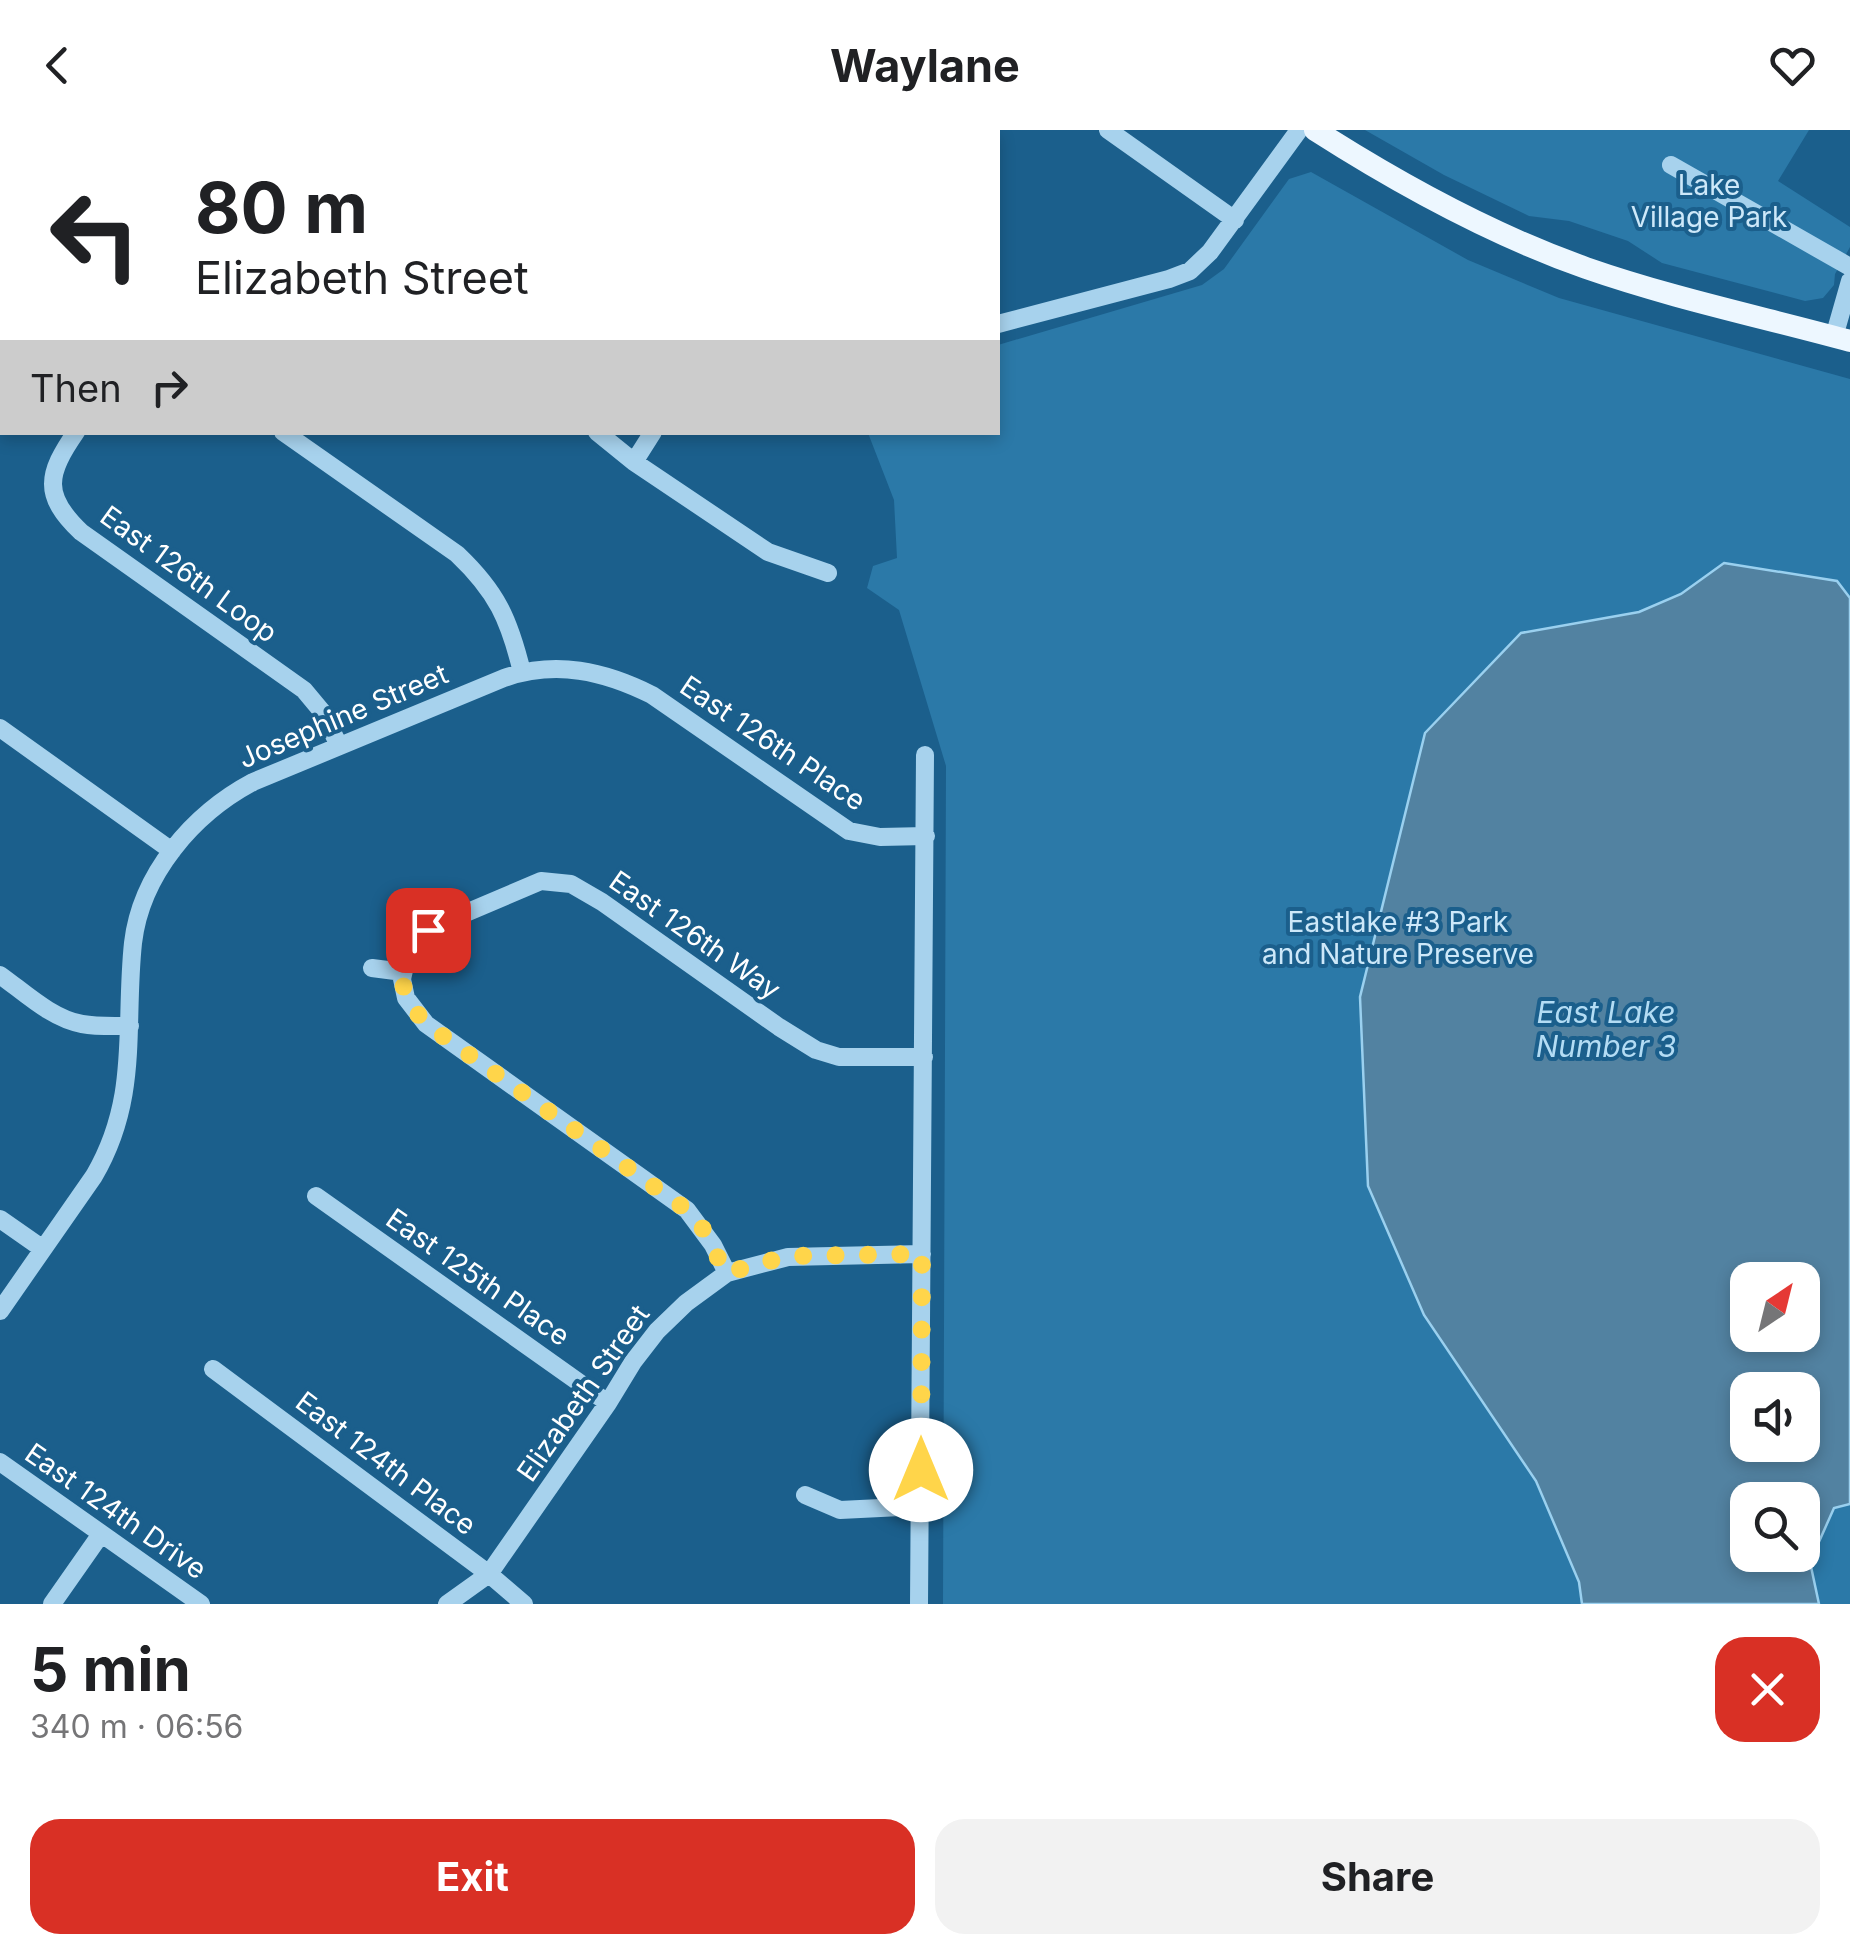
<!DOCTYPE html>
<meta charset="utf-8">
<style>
body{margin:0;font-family:Inter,sans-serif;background:#f2f2f2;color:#202124;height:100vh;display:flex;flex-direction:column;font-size:38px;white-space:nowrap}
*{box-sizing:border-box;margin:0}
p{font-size:32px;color:#757577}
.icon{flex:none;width:55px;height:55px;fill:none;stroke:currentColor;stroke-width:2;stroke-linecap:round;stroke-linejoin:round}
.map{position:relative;height:1474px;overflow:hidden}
.details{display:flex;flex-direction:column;background:#fff;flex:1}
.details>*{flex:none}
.guide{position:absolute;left:0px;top:0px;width:1000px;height:305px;box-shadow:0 5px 15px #0003;background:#fff;color:#202124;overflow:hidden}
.needle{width:65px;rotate:35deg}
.fabs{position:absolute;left:1730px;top:1132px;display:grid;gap:20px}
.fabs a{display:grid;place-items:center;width:90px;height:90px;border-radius:20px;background:#fff;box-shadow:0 5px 15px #0003;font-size:50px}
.pin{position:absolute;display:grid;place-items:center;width:85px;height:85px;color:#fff;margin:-42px;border-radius:20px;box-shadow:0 5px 15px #0006}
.me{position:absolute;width:110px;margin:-55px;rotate:0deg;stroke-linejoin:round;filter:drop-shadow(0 0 8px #0008)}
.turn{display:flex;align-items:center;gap:35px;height:210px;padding:0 30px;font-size:45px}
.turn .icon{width:130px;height:130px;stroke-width:2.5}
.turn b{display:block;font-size:70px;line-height:85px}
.then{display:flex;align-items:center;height:95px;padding:0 30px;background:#0003;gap:20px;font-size:38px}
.round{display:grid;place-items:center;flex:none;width:105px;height:105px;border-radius:30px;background:#f2f2f2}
.summary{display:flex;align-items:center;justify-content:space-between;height:170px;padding:0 30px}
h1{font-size:60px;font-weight:700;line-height:75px}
.primary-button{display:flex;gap:20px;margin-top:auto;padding:20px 30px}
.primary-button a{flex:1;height:115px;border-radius:30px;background:#d93025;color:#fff;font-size:40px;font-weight:700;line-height:115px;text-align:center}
.primary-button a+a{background:#f2f2f2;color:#202124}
header{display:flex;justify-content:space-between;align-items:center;height:130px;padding:0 30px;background:#fff;font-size:45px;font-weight:700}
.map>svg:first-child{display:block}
.green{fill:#2b79a8;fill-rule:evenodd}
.water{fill:#5282a1;stroke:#9ad0ef;stroke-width:2.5;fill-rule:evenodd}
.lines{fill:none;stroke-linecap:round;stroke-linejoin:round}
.minor{stroke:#a7d2ed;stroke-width:18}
.major{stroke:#edf7ff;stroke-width:22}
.route{stroke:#ffd54a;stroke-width:18;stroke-dasharray:0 32.4}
.labels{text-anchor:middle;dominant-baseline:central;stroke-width:8;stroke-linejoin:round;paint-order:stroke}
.park-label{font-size:28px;fill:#cde8f9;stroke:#1b5f8c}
.street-label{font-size:28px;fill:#fff;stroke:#1b5f8c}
.water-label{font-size:30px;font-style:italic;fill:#b3dcf4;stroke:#1b5f8c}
</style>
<header><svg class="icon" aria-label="back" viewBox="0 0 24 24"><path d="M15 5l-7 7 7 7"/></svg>Waylane<svg class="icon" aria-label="heart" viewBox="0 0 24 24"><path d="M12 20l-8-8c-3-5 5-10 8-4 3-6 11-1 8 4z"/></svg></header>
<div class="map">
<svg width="1850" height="1474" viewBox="0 0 1850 1474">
<rect width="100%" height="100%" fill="#1b5f8c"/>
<path class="green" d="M1365 0H1809L1778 51 1850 97V117L1835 144 1834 155 1823 168 1805 171 1662 133 1628 111 1569 91 1529 86 1444 45Z
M1311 42 1468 130 1559 168 1850 249V1474H943L946 636 899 480 867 458 873 436 897 428 894 370 868 303 998 302V215L1202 155 1224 139 1289 49ZM1748 1150H1802V1205H1748ZM1748 1260H1802V1315H1748ZM1748 1370H1802V1425H1748Z"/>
<path class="water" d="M1724 433 1837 451 1850 468V1374L1834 1378 1810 1432 1819 1474H1582L1579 1452 1536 1351 1424 1185 1368 1056 1360 867 1425 603 1521 503 1639 482 1681 464ZM1748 1150H1802V1205H1748ZM1748 1260H1802V1315H1748ZM1748 1370H1802V1425H1748Z"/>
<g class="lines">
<path class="minor" d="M464 0 467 2
M660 0 662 2
M890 0 891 2
M1108 0 1235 90
M141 2 144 0
M490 2 493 0
M0 5 2 6
M1671 35 1850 137
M0 159 2 156
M998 194 1169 149 1190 141 1210 122 1299 0
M1834 207 1850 151
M76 302C47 344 42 365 81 402L304 560 324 584 339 616
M283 302 457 424C497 462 509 489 522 542
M597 302 634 332 768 422 828 443
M634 332 653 302
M0 598 172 721
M372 838 403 842
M0 845C24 862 52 889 82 894 98 897 115 896 130 896
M316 1066 608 1273
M0 1089 43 1119
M727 1143 713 1115 687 1080 426 894 406 868 402 849 408 823 428 799 541 751 571 754 602 772 779 897 816 920 839 927H924
M0 1181 94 1046C140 967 124 898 133 813 141 744 193 684 253 652L504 548C556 530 604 541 652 565L849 701 880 707 926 706
M213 1239 489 1444 524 1474
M0 1332 201 1474
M805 1365 840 1380 921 1376
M52 1474 101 1404
M447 1474 489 1444 608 1273 633 1232 657 1201 686 1173 727 1143 788 1127 922 1124
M919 1474 925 625"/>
<path class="major" d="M1315 0C1401 55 1490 104 1586 138 1672 168 1762 187 1850 211"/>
</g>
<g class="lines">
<path class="route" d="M428 800C393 834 395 858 426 894L687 1080 703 1099 726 1143 788 1126 922 1124 921 1340"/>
</g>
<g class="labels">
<g class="park-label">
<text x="1709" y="55">Lake<tspan x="1709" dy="32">Village Park</tspan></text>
<text x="1398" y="792">Eastlake #3 Park<tspan x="1398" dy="32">and Nature Preserve</tspan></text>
</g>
<g class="street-label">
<text transform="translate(189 444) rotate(36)">East 126th Loop</text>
<text transform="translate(343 586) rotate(-23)">Josephine Street</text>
<text transform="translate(773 613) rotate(34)">East 126th Place</text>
<text transform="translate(695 805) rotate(35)">East 126th Way</text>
<text transform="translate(478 1147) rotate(35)">East 125th Place</text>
<text transform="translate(583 1263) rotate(-55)">Elizabeth Street</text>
<text transform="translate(386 1333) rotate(37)">East 124th Place</text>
<text transform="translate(116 1381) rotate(35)">East 124th Drive</text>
</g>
<g class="water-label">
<text x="1606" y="882">East Lake<tspan x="1606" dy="34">Number 3</tspan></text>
</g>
</g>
</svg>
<div class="fabs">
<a><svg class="needle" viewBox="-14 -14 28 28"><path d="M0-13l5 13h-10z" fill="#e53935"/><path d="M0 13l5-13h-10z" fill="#757577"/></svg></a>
<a><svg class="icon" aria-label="sound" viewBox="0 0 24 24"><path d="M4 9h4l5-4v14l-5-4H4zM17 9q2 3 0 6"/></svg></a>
<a><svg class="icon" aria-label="search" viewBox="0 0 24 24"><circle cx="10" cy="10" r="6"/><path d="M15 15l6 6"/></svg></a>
</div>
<div class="pin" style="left:428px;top:800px;background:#d93025"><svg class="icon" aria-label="arrive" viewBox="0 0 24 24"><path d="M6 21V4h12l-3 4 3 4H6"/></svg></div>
<svg class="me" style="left:921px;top:1340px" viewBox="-20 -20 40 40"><circle r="19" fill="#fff"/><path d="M0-13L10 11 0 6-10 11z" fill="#ffd54a"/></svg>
<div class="guide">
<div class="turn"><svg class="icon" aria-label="left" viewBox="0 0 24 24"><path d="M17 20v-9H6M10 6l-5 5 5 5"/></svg><div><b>80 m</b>Elizabeth Street</div></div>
<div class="then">Then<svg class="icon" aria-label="right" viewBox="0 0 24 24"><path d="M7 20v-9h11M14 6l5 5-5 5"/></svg></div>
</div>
</div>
<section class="details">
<div class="summary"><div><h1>5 min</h1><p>340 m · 06:56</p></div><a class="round" style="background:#d93025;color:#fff"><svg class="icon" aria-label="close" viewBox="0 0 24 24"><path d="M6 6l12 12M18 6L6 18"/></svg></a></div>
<div class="primary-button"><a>Exit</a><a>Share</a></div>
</section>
